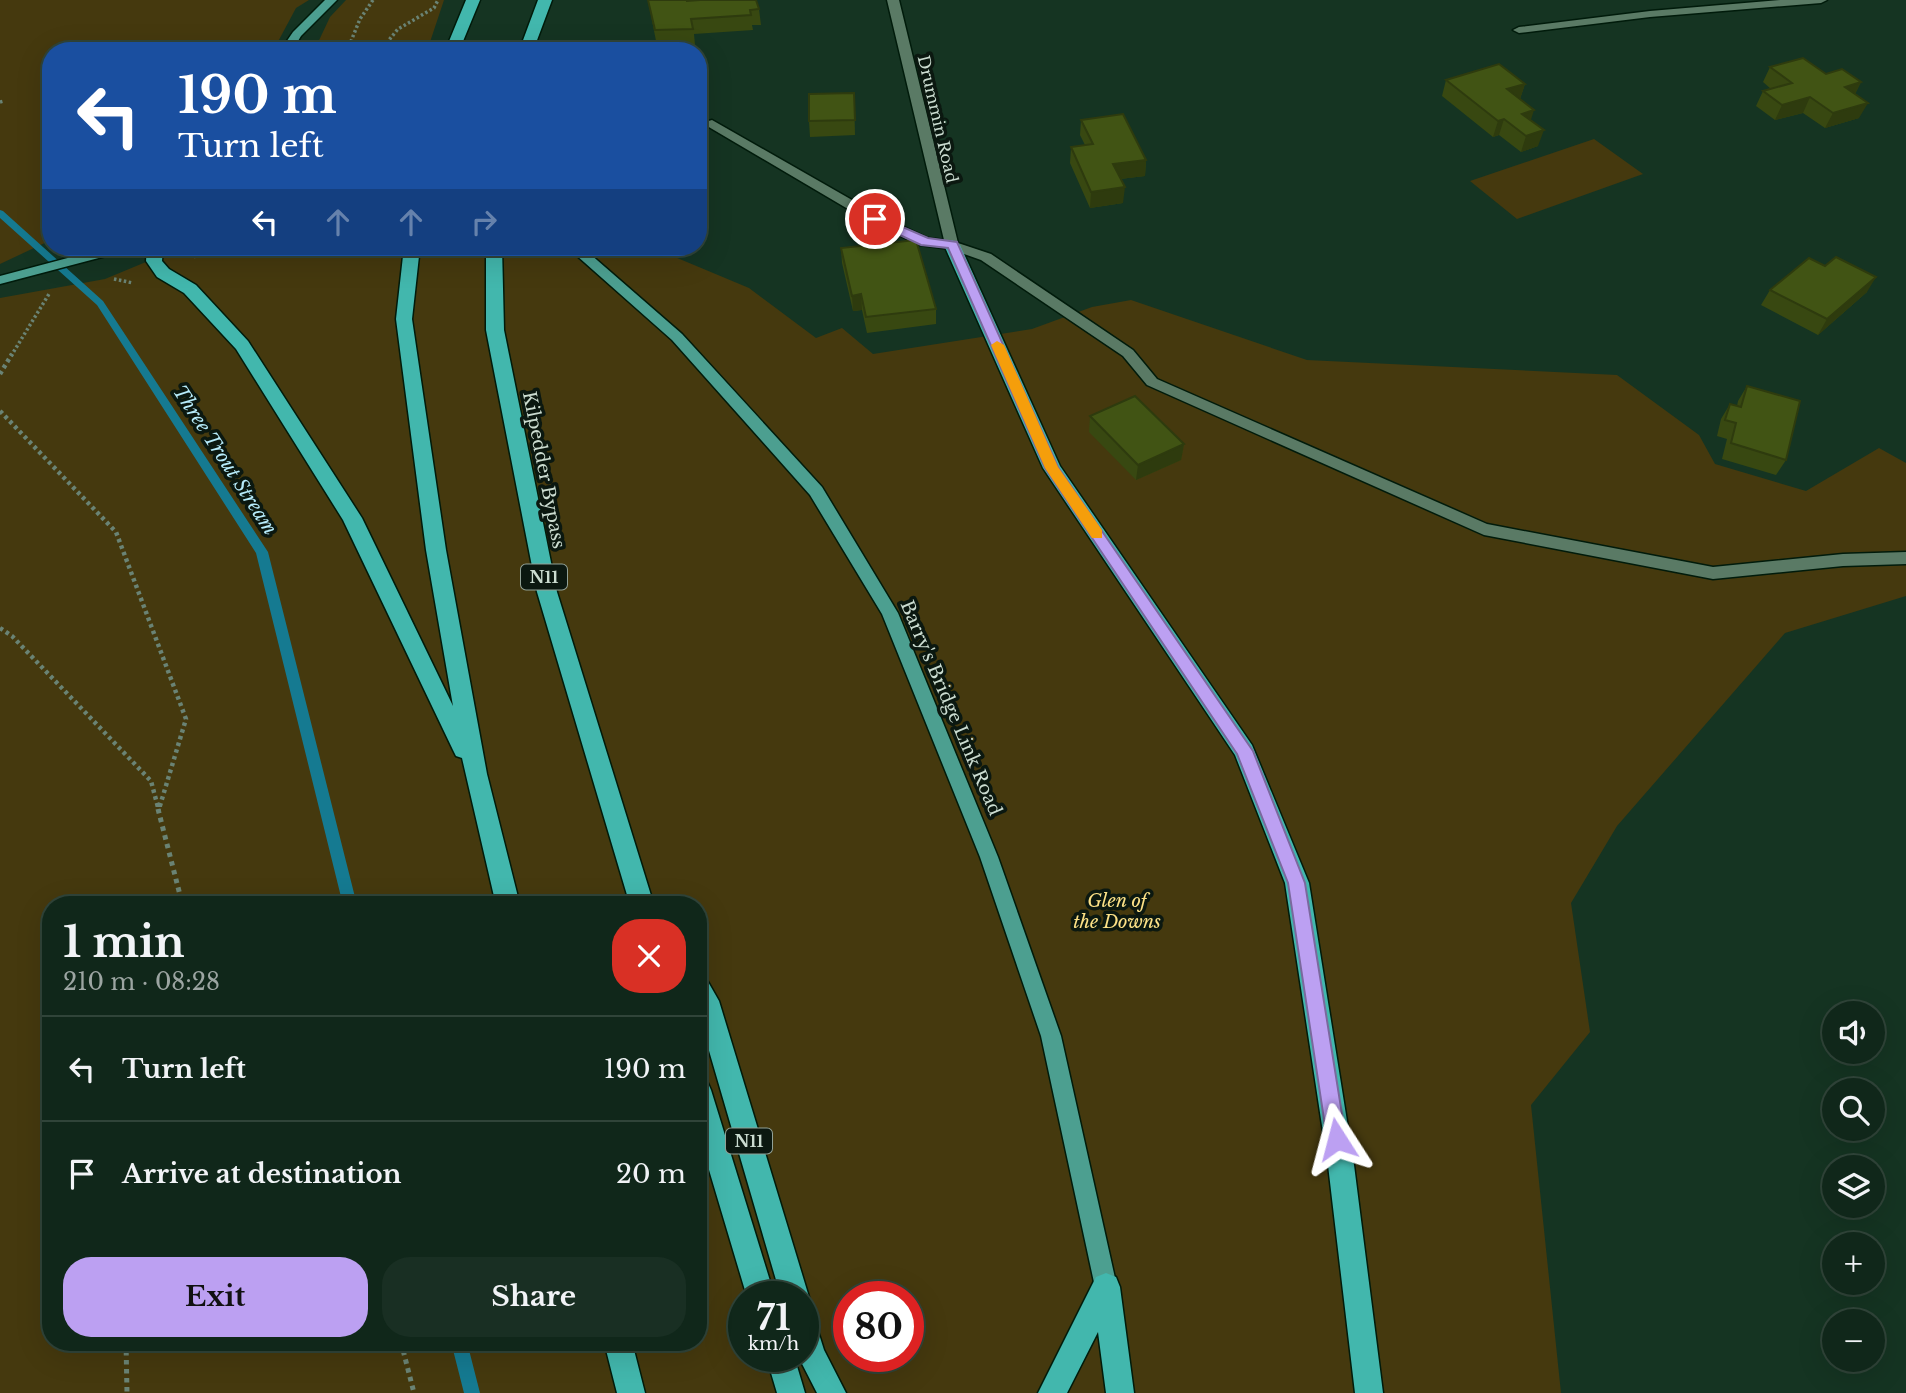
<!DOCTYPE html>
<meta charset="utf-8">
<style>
body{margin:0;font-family:"Libre Baskerville",serif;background:#192f23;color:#f1f3f6;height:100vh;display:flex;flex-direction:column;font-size:26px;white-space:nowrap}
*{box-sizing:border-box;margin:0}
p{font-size:23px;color:#9ca5a2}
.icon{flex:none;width:38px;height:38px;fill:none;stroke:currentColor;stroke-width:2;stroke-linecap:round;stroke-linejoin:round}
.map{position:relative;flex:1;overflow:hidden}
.sheet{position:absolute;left:42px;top:896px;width:665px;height:455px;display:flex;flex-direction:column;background:#10271a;border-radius:28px;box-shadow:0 7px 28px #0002,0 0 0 2px #304439}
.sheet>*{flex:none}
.hud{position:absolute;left:42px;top:42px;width:665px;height:214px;border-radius:28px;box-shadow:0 7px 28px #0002,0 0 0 2px #304439;background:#1a4fa0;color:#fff;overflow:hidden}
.fabs{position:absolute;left:1822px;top:1001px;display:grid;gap:14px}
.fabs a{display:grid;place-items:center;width:63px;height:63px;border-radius:50%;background:#10271a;box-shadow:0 7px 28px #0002,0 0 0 2px #304439;font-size:35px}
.speed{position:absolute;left:728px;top:1281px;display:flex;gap:14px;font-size:35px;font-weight:700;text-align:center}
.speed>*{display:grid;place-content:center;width:91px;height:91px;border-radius:50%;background:#10271a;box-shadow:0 7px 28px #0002,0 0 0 2px #304439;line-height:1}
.speed small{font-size:18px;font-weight:400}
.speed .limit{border:10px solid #d22;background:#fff;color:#111}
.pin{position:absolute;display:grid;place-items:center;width:60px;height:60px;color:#fff;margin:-30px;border:4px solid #fff;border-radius:50%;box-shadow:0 2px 7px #0007}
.me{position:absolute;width:77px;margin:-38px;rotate:351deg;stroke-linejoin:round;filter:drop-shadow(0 0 5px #0008)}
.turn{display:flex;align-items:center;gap:24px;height:147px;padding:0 21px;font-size:32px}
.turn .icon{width:91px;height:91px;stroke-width:2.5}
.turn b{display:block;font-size:49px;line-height:60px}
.lanes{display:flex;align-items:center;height:66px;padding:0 21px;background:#0003;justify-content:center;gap:35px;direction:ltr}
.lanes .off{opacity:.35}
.round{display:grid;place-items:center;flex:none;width:74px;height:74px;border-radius:28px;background:#192f23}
.summary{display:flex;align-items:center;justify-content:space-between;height:119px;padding:0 21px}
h1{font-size:42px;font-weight:700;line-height:52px}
.primary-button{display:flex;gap:14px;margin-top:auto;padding:14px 21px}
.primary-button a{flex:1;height:80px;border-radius:28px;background:#bca0f2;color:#111;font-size:28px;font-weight:700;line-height:80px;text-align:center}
.primary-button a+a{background:#192f23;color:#f1f3f6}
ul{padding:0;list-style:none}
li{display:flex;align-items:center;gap:21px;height:105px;padding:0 21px;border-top:2px solid #304439}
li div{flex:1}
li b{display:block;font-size:26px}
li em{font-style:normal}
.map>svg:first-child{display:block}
.green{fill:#45390e;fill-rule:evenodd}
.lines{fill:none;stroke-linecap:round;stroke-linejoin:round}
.stream{fill:#157a91;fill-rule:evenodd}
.minor-casing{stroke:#001b0b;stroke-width:3}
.major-casing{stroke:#001b0b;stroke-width:3}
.highway-casing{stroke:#001b0b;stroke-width:3}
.path-far2{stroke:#6a8374;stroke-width:3.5;stroke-dasharray:2.5 2.5;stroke-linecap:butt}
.path-far1{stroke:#6a8374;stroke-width:4.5;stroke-dasharray:3.5 3.5;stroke-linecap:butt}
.path{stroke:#6a8374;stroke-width:5;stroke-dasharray:4.5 4.5;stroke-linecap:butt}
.minor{fill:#5a7a65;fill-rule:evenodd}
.major{fill:#4c9f90;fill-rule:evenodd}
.highway{fill:#42b7ad;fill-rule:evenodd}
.wall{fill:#384811}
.shaded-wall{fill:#2e3b0e}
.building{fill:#415414;stroke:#2e3b0e;stroke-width:2}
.route{fill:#bca0f2;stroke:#7a689d;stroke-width:2}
.slow{fill:#f59e0b}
.labels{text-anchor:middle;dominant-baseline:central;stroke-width:7;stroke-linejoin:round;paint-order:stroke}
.far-street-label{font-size:16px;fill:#cbdcd0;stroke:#0b1810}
.shield{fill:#0b1810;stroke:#91a196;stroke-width:2}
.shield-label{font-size:16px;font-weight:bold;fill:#cbdcd0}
.street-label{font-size:18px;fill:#cbdcd0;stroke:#0b1810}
.park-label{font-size:18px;font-style:italic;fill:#fde287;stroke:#0b1810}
.water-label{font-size:19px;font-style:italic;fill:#b7ecfb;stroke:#0b1810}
</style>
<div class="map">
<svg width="1906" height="1393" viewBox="0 0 1906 1393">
<rect width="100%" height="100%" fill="#153422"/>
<path class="green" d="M0 0H309L296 8 273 51H51V240L0 264Z
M346 0H444L427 51H314L330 17Z
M1594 139 1643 174 1517 219 1470 181Z
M182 247H651L749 288 816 338 842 328 873 354 1032 329 1092 307 1131 300 1307 360 1617 375 1699 435 1715 464 1806 491 1879 448 1906 463V596L1785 633 1617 826 1571 903 1590 1032 1531 1105 1561 1393H0V298L105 279ZM51 905H698V1342H51ZM744 1297H803V1356H744ZM849 1297H908V1356H849Z"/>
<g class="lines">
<path class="stream" d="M0 210 3 211 103 301 268 552 357 905H343L256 553 97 305 0 218Z
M451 1342H467L480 1393H464Z"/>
<defs>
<path id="minor" d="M887 0H899L958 243 991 254 1133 350 1157 379 1487 524 1713 567 1843 554 1906 552V564L1843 566 1713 579 1484 535 1147 385 1123 356 981 260 950 249 920 245 870 222 702 123 712 120 880 216 928 238 944 240Z
M1780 0H1827L1821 3 1650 17 1519 33 1513 30 1519 27 1650 11Z"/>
<path id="major" d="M325 0H337L301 36 292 51H280L293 32Z
M109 247H131L129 250 0 284V276Z
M567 247H582L682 334 822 487 898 613 998 857 1061 1036 1117 1287 1114 1295 1106 1298 1098 1295 1095 1287 1041 1036 980 857 882 614 810 495 672 340Z"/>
<path id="highway" d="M466 0H480L459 51H445Z
M538 0H552L533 51H519Z
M952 240 960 245 1060 466 1252 745 1309 883 1354 1165 1383 1393H1355L1328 1165 1285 883 1235 755 1043 468 944 245Z
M147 247H163L162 261 169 269 196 285 248 341 362 518 453 706 426 550 396 319 404 247H420L412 319 446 550 487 774 520 905H496L462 758 456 756 453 750 343 520 236 349 184 293 157 277 146 261Z
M486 247H502L504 330 557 592 654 905H630L537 592 486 330Z
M698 977 707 980 719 1001 809 1297 803 1307V1297H781L698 1013Z
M698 1078 707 1081 711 1090 775 1297H747L698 1133Z
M1106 1273 1116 1277 1120 1287 1134 1393H1106L1098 1332 1067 1393H1038L1096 1277Z
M803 1311 813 1315 824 1350 846 1393H817L798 1356H803Z
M604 1342H632L645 1393H617Z
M766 1356H794L805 1393H777Z"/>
</defs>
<use href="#minor" class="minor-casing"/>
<use href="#major" class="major-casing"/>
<use href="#highway" class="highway-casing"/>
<path class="path-far2" d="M347 51 360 19 373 0
M380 51 398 29 434 8 438 0
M0 102 4 101
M195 247 196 258
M114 279 133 283
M11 356 49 294"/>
<path class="path-far1" d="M0 374 12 354
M0 411 116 532 186 719 159 809
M0 628 12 636 151 781 159 811"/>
<path class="path" d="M158 809 180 895 188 905
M126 1342 127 1393
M401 1342 414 1393"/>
<use href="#minor" class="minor"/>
<use href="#major" class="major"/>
<use href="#highway" class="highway"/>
</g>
<path class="wall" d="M648 0 687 1 759 9 761 25H752L753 30 694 34 695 45 657 46Z
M1770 67 1826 74 1861 82 1855 94 1859 118 1825 128 1803 113 1775 120 1756 106 1763 91 1771 89 1763 82Z
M1446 80 1525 84 1520 99 1531 120 1538 146 1521 152 1499 135 1493 137 1442 96Z
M854 93 855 135 810 137 809 121Z
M1081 120 1146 160 1145 176 1120 179 1123 203 1090 208 1070 163 1071 147 1085 145 1080 135Z
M841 248 936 309V324L867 333 862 310 853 311 842 263Z
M1770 290 1867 292 1818 335 1761 305Z
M1747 386 1786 460 1776 475 1722 459 1727 439 1717 436 1721 419 1730 404 1737 406 1738 401Z
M1090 416 1184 444 1181 460 1136 480 1089 432Z"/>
<path class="shaded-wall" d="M1861 82 1853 98 1845 87Z
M1525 84 1520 99 1507 89Z
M1810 97 1803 113 1775 120 1782 105Z
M1868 103 1859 118 1825 128 1833 113Z
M1534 110 1529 126 1522 114Z
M1504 119 1499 135 1493 137 1498 121Z
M1544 130 1538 146 1521 152 1526 136Z
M1146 160 1145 176 1111 180 1113 164Z
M1125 187 1123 203 1090 208 1091 192Z
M1876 277 1867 292 1818 335 1827 319Z
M861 294 862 310 853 311 852 296Z
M1184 444 1181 460 1136 480 1138 465Z"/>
<path class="building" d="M648 0H687V1L700 0H756L759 9 750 10 751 15 691 19 693 29 655 30Z
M1803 58 1826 74 1842 69 1861 82 1845 87 1868 103 1833 113 1810 97 1782 105 1763 91 1792 83 1770 67Z
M1499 64 1525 84 1507 89 1534 110 1522 114 1544 130 1526 136 1504 119 1498 121 1446 80Z
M854 93 855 120 809 121V94Z
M1123 114 1146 160 1113 164 1125 187 1091 192 1071 147 1093 144 1081 120Z
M916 240 936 309 866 317 861 294 852 296 841 248Z
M1836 257 1876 277 1827 319 1770 290 1809 258 1825 266Z
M1747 386 1800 401 1786 460 1731 443 1736 423 1725 420 1730 404 1741 407Z
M1135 396 1184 444 1138 465 1090 416Z"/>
<path class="route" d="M875 215 928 238 957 242 1058 467 1253 751 1305 883 1346 1139 1344 1146 1337 1149 1330 1146 1327 1139 1288 883 1237 754 1045 468 948 248 921 245 870 221 869 219Z"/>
<path class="slow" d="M997 341 1004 345 1058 467 1102 530V538H1092L1045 468 991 345Z"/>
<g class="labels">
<g class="far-street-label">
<text transform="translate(938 119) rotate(77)">Drummin Road</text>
</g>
<g class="shield">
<rect x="521" y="564.5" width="46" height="25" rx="5"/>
<rect x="726" y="1128.5" width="46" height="25" rx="5"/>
</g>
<g class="shield-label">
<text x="544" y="577">N11</text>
<text x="749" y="1141">N11</text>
</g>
<g class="street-label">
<text transform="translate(544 470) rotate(79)">Kilpedder Bypass</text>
<text transform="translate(951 708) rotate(67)">Barry's Bridge Link Road</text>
</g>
<g class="park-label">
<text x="1117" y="901">Glen of<tspan x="1117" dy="21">the Downs</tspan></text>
</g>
<g class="water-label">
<text transform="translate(225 460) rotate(57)">Three Trout Stream</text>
</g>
</g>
</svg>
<div class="fabs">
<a><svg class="icon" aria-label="sound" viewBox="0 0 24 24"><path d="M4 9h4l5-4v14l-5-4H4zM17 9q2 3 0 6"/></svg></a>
<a><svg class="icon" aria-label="search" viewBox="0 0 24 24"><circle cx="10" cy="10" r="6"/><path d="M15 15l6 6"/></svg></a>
<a><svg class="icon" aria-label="layers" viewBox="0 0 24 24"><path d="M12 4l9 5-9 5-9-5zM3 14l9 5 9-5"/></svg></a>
<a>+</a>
<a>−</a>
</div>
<div class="speed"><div>71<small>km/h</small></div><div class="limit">80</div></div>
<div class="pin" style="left:875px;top:219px;background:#d93025"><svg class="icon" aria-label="arrive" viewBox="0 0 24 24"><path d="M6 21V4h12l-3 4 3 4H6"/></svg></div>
<svg class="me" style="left:1337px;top:1139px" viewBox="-20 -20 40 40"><path d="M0-17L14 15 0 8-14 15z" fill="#bca0f2" stroke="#fff" stroke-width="4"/></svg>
<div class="hud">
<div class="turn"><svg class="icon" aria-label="left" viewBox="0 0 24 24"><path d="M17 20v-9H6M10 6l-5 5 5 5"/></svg><div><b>190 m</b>Turn left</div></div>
<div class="lanes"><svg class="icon" aria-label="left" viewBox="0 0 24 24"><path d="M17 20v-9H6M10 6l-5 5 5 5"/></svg><svg class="icon off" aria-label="ahead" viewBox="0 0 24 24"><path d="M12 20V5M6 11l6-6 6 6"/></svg><svg class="icon off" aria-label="ahead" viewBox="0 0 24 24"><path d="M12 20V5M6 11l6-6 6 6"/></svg><svg class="icon off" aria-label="right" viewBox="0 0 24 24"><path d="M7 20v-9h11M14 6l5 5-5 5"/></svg></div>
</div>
<section class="sheet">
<div class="summary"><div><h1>1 min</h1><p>210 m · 08:28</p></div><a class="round" style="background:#d93025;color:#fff"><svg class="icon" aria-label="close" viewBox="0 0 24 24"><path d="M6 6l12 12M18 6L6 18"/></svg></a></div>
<ul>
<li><svg class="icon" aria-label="left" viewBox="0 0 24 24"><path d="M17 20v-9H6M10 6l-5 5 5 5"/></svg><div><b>Turn left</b></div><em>190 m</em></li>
<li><svg class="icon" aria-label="arrive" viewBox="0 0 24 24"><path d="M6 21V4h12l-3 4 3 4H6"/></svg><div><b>Arrive at destination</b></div><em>20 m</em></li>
</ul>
<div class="primary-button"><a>Exit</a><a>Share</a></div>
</section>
</div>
